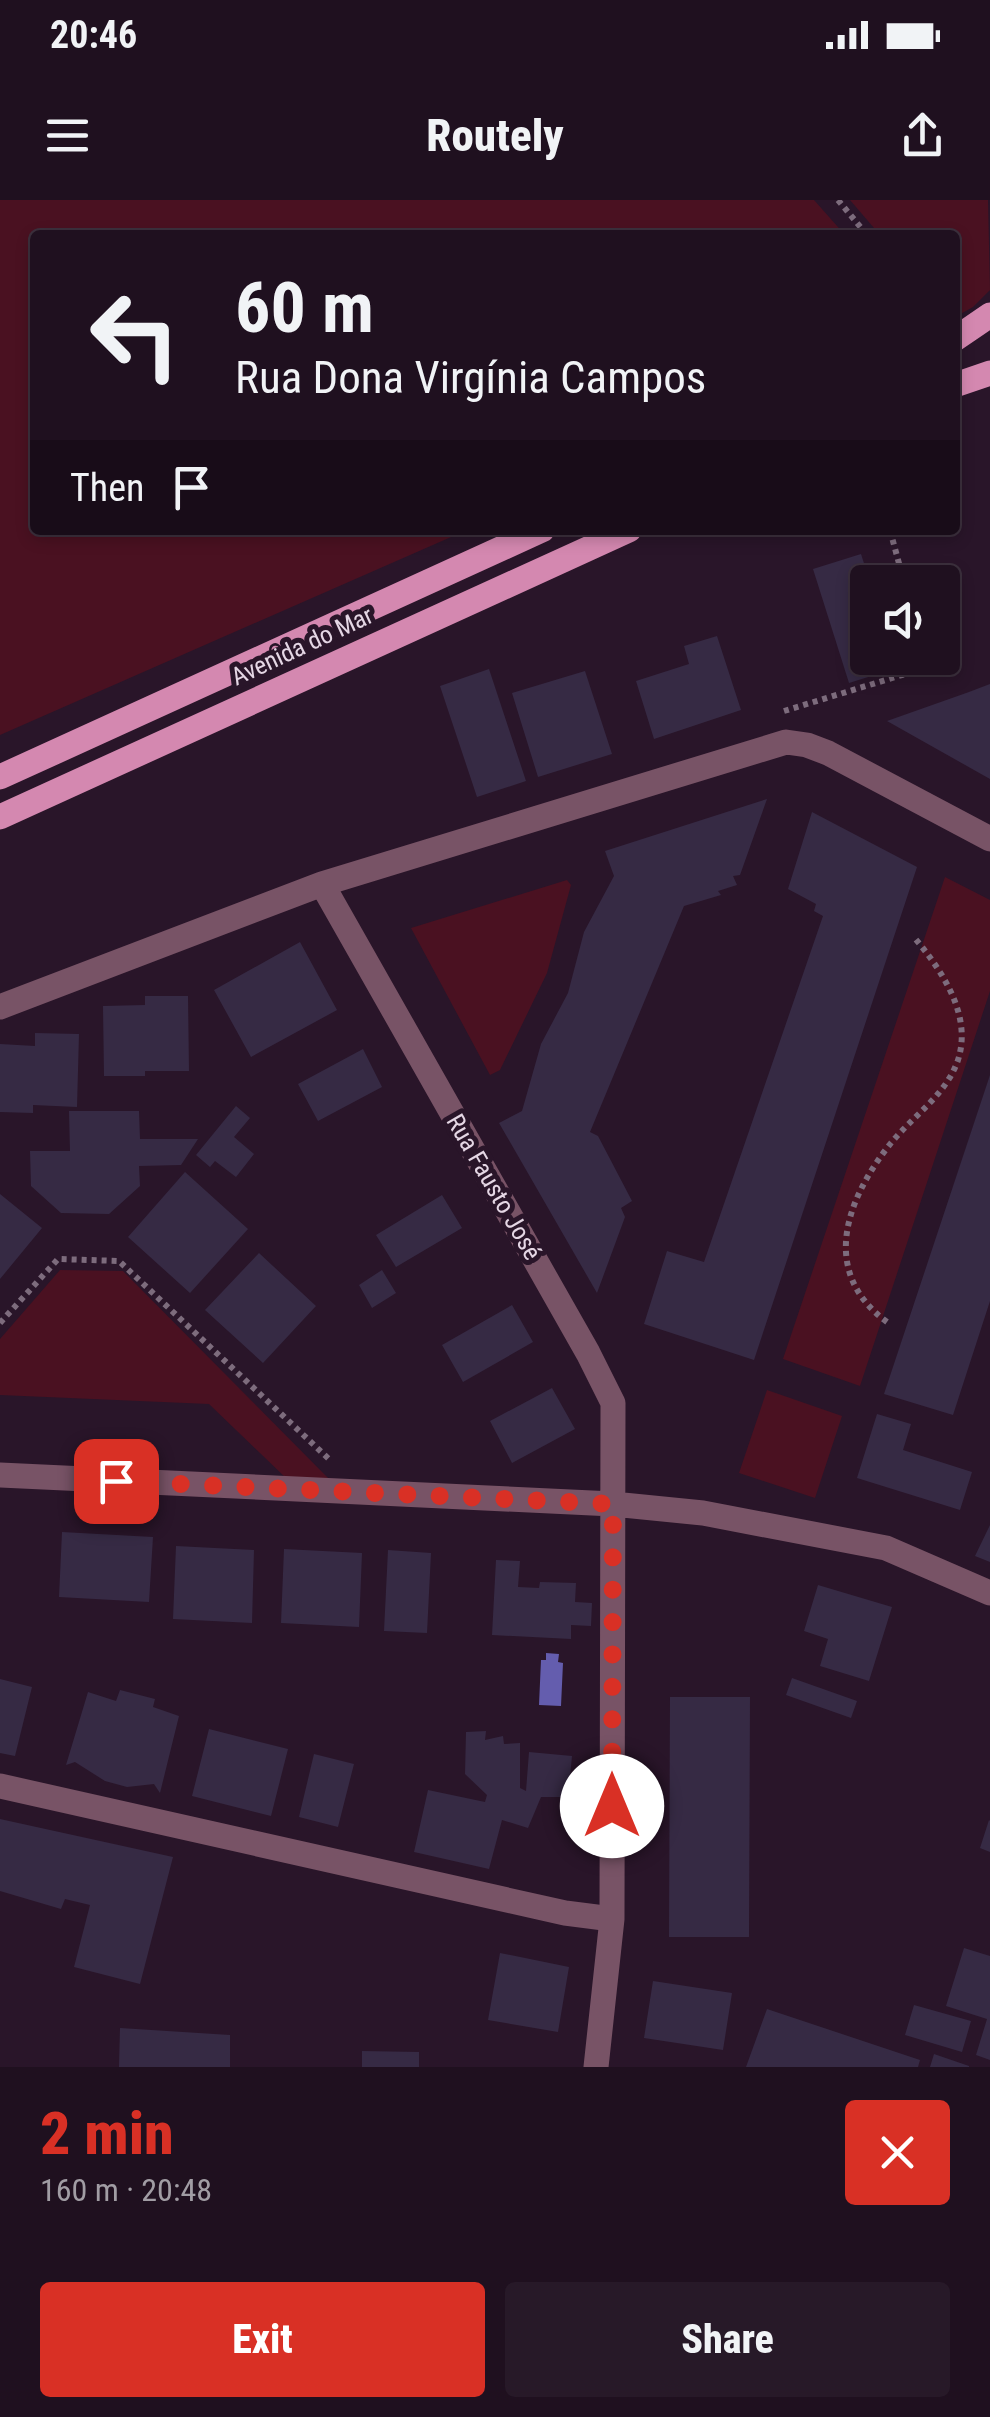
<!DOCTYPE html>
<meta charset="utf-8">
<style>
body{margin:0;font-family:"Roboto Condensed",sans-serif;background:#271928;color:#f1f3f6;height:100vh;display:flex;flex-direction:column;font-size:38px;white-space:nowrap}
*{box-sizing:border-box;margin:0}
p{font-size:32px;color:#a19da4}
.icon{flex:none;width:55px;height:55px;fill:none;stroke:currentColor;stroke-width:2;stroke-linecap:round;stroke-linejoin:round}
.map{position:relative;height:1867px;overflow:hidden}
.details{display:flex;flex-direction:column;background:#1f101f;flex:1}
.details>*{flex:none}
.top-card{position:absolute;left:30px;top:30px;width:930px;height:305px;border-radius:10px;box-shadow:0 5px 15px #0003,0 0 0 2px #3c303d;background:#1f101f;color:#f1f3f6;overflow:hidden}
.buttons{position:absolute;left:850px;top:365px;display:grid;gap:20px}
.buttons a{display:grid;place-items:center;width:110px;height:110px;border-radius:10px;background:#1f101f;box-shadow:0 5px 15px #0003,0 0 0 2px #3c303d;font-size:50px}
.pin{position:absolute;display:grid;place-items:center;width:85px;height:85px;color:#fff;margin:-42px;border-radius:20px;box-shadow:0 5px 15px #0006}
.me{position:absolute;width:110px;margin:-55px;rotate:0deg;stroke-linejoin:round;filter:drop-shadow(0 0 8px #0008)}
.turn{display:flex;align-items:center;gap:35px;height:210px;padding:0 40px;font-size:45px}
.turn .icon{width:130px;height:130px;stroke-width:2.5}
.turn b{display:block;font-size:70px;line-height:85px}
.then{display:flex;align-items:center;height:95px;padding:0 40px;background:#0003;gap:20px;font-size:38px}
.round{display:grid;place-items:center;flex:none;width:105px;height:105px;border-radius:10px;background:#271928}
.summary{display:flex;align-items:center;justify-content:space-between;height:170px;padding:0 40px}
h1{font-size:60px;font-weight:800;line-height:75px;color:#d93025}
.action{display:flex;gap:20px;margin-top:auto;padding:20px 40px}
.action a{flex:1;height:115px;border-radius:10px;background:#d93025;color:#fff;font-size:40px;font-weight:800;line-height:115px;text-align:center}
.action a+a{background:#271928;color:#f1f3f6}
.status{display:flex;justify-content:space-between;align-items:center;height:70px;padding:0 50px;background:#1f101f;direction:ltr}
.status svg{height:28px;fill:currentColor}
header{display:flex;justify-content:space-between;align-items:center;height:130px;padding:0 40px;background:#1f101f;font-size:45px;font-weight:800}
.map>svg:first-child{display:block}
.green{fill:#4a1121}
.water{fill:#645dae}
.building{fill:#362a44}
.lines{fill:none;stroke-linecap:round;stroke-linejoin:round}
.path{stroke:#7d6c7d;stroke-width:6;stroke-dasharray:5 5;stroke-linecap:butt}
.minor{stroke:#785366;stroke-width:25}
.major{stroke:#d488b0;stroke-width:25}
.route{stroke:#d93025;stroke-width:18;stroke-dasharray:0 32.4}
.labels{text-anchor:middle;dominant-baseline:central;stroke-width:10;stroke-linejoin:round;paint-order:stroke}
.street-label{font-size:25px;fill:#e5d7e5;stroke:#291529}
</style>
<div class="status"><b>20:46</b><svg viewBox="0 0 49 12"><path d="M0 12V9h3v3zM5 12V6h3v6zM10 12V3h3v9zM15 12V0h3v12zM26 1h20v11H26zM47 4h2v5h-2z"/></svg></div>
<header><svg class="icon" aria-label="menu" viewBox="0 0 24 24"><path d="M4 6h16M4 12h16M4 18h16"/></svg>Routely<svg class="icon" aria-label="share" viewBox="0 0 24 24"><path d="M12 15V3M7 8l5-5 5 5M5 13v7h14v-7"/></svg></header>
<div class="map">
<svg width="990" height="1867" viewBox="0 0 990 1867">
<rect width="100%" height="100%" fill="#291529"/>
<path class="green" d="M0 0H814L845 35H35V330H467L0 535Z
M850 0H988L990 90 973 107 955 117V35H880Z
M945 677 990 700V791L860 1186 783 1159Z
M567 680 571 685 547 773 500 870 490 875 411 728Z
M60 1070 123 1071 330 1280H288L209 1204 0 1195V1139Z
M767 1190 842 1216 815 1298 739 1273Z"/>
<path class="water" d="M546 1453 559 1454 558 1462 563 1463 561 1506 539 1505 541 1460H546Z"/>
<path class="building" d="M861 354 870 382 868 458H894L897 468 849 483 813 369Z
M717 436 741 510 654 539 636 481 689 464 684 446Z
M489 469 526 581 477 597 440 486Z
M585 471 612 554 538 577 512 493Z
M990 484V579L887 521 969 492Z
M767 599 740 675 733 676 737 685 718 691 721 695 684 706 590 932 598 936 632 1001 621 1008 625 1017 597 1093 499 923 522 911 541 844 568 793 584 732 614 676 605 651Z
M812 612 917 667 754 1160 644 1124 667 1051 704 1062 823 716 814 711 816 704 788 689Z
M300 742 337 810 251 857 214 790Z
M145 796H188L189 871H145V876H104L103 806 145 805Z
M35 833 79 834 77 907 33 905V913L0 912V844L35 846Z
M363 849 382 887 318 921 298 884Z
M990 875V1101L953 1215 884 1194Z
M236 906 250 918 234 937 254 954 236 977 215 961 210 967 196 955Z
M69 911H139L140 939H198L181 965 139 966 140 986 109 1014 61 1013 31 986 30 951H70Z
M185 972 248 1029 190 1093 128 1037Z
M0 994 42 1028 0 1079Z
M442 995 462 1028 396 1067 376 1035Z
M259 1053 316 1106 263 1163 205 1110Z
M382 1070 396 1093 372 1108 359 1085Z
M512 1105 533 1142 463 1182 442 1145Z
M552 1188 575 1229 512 1263 490 1221Z
M877 1214 911 1224 903 1250 972 1272 960 1310 857 1278Z
M990 1325V1362L975 1356Z
M62 1332 153 1337 149 1402 59 1397Z
M176 1346 254 1350 252 1423 173 1419Z
M284 1349 362 1353 359 1427 281 1423Z
M388 1350 431 1353 427 1433 384 1431Z
M496 1360 520 1361 518 1387 539 1388 540 1382 576 1383 575 1402 592 1403 591 1426 571 1425V1439L492 1435Z
M818 1385 892 1407 869 1481 820 1466 828 1439 804 1431Z
M792 1478 857 1501 851 1518 786 1495Z
M0 1479 32 1487 15 1556 0 1553Z
M120 1490 155 1499 153 1507 179 1516 160 1593 154 1584 127 1587 105 1581 75 1562 66 1565 88 1492 116 1501Z
M670 1497H750L749 1737H669Z
M209 1529 288 1549 271 1616 192 1596Z
M486 1531 485 1540 503 1536 504 1544 520 1543V1588L526 1591 529 1552 572 1556 568 1597H541L528 1628 502 1620 489 1669 414 1652 428 1590 485 1602 487 1595 465 1574 466 1532Z
M314 1554 354 1564 338 1627 299 1617Z
M0 1619 173 1657 140 1784 74 1767 90 1705 65 1699 61 1709 0 1691Z
M989 1620 990 1621V1652L980 1648Z
M964 1748 990 1756V1860L976 1855 987 1819 946 1806Z
M500 1753 569 1767 558 1832 488 1820Z
M653 1781 732 1793 723 1850 644 1838Z
M914 1805 971 1821 962 1852 905 1835Z
M767 1809 920 1860 918 1867H746Z
M120 1828 230 1835V1867H119Z
M362 1851 419 1852V1867H362Z
M934 1854 969 1866V1867H930Z"/>
<g class="lines">
<path class="path" d="M838 0 867 35
M890 330 904 382
M784 511 925 468 923 458
M887 1122C819 1072 846 999 891 943 914 915 946 895 958 860 973 814 940 768 913 736
M0 1123 58 1059 119 1061 331 1261"/>
<path class="minor" d="M322 684 588 1153 613 1203 612 1719 596 1867
M0 807 322 684 786 542 807 545 828 553 990 639
M0 1275 613 1304 703 1313 886 1348 990 1393
M0 1586 565 1713 612 1719"/>
<path class="major" d="M955 139 990 115
M955 185 990 173
M0 577 542 330
M0 617 629 330"/>
</g>
<g class="lines">
<path class="route" d="M116 1281 613 1304 612 1606"/>
</g>
<g class="labels">
<g class="street-label">
<text transform="translate(302 446) rotate(-25)">Avenida do Mar</text>
<text transform="translate(494 987) rotate(60)">Rua Fausto José</text>
</g>
</g>
</svg>
<div class="buttons">
<a><svg class="icon" aria-label="sound" viewBox="0 0 24 24"><path d="M4 9h4l5-4v14l-5-4H4zM17 9q2 3 0 6"/></svg></a>
</div>
<div class="pin" style="left:116px;top:1281px;background:#d93025"><svg class="icon" aria-label="arrive" viewBox="0 0 24 24"><path d="M6 21V4h12l-3 4 3 4H6"/></svg></div>
<svg class="me" style="left:612px;top:1606px" viewBox="-20 -20 40 40"><circle r="19" fill="#fff"/><path d="M0-13L10 11 0 6-10 11z" fill="#d93025"/></svg>
<div class="top-card">
<div class="turn"><svg class="icon" aria-label="left" viewBox="0 0 24 24"><path d="M17 20v-9H6M10 6l-5 5 5 5"/></svg><div><b>60 m</b>Rua Dona Virgínia Campos</div></div>
<div class="then">Then<svg class="icon" aria-label="arrive" viewBox="0 0 24 24"><path d="M6 21V4h12l-3 4 3 4H6"/></svg></div>
</div>
</div>
<section class="details">
<div class="summary"><div><h1>2 min</h1><p>160 m · 20:48</p></div><a class="round" style="background:#d93025;color:#fff"><svg class="icon" aria-label="close" viewBox="0 0 24 24"><path d="M6 6l12 12M18 6L6 18"/></svg></a></div>
<div class="action"><a>Exit</a><a>Share</a></div>
</section>
